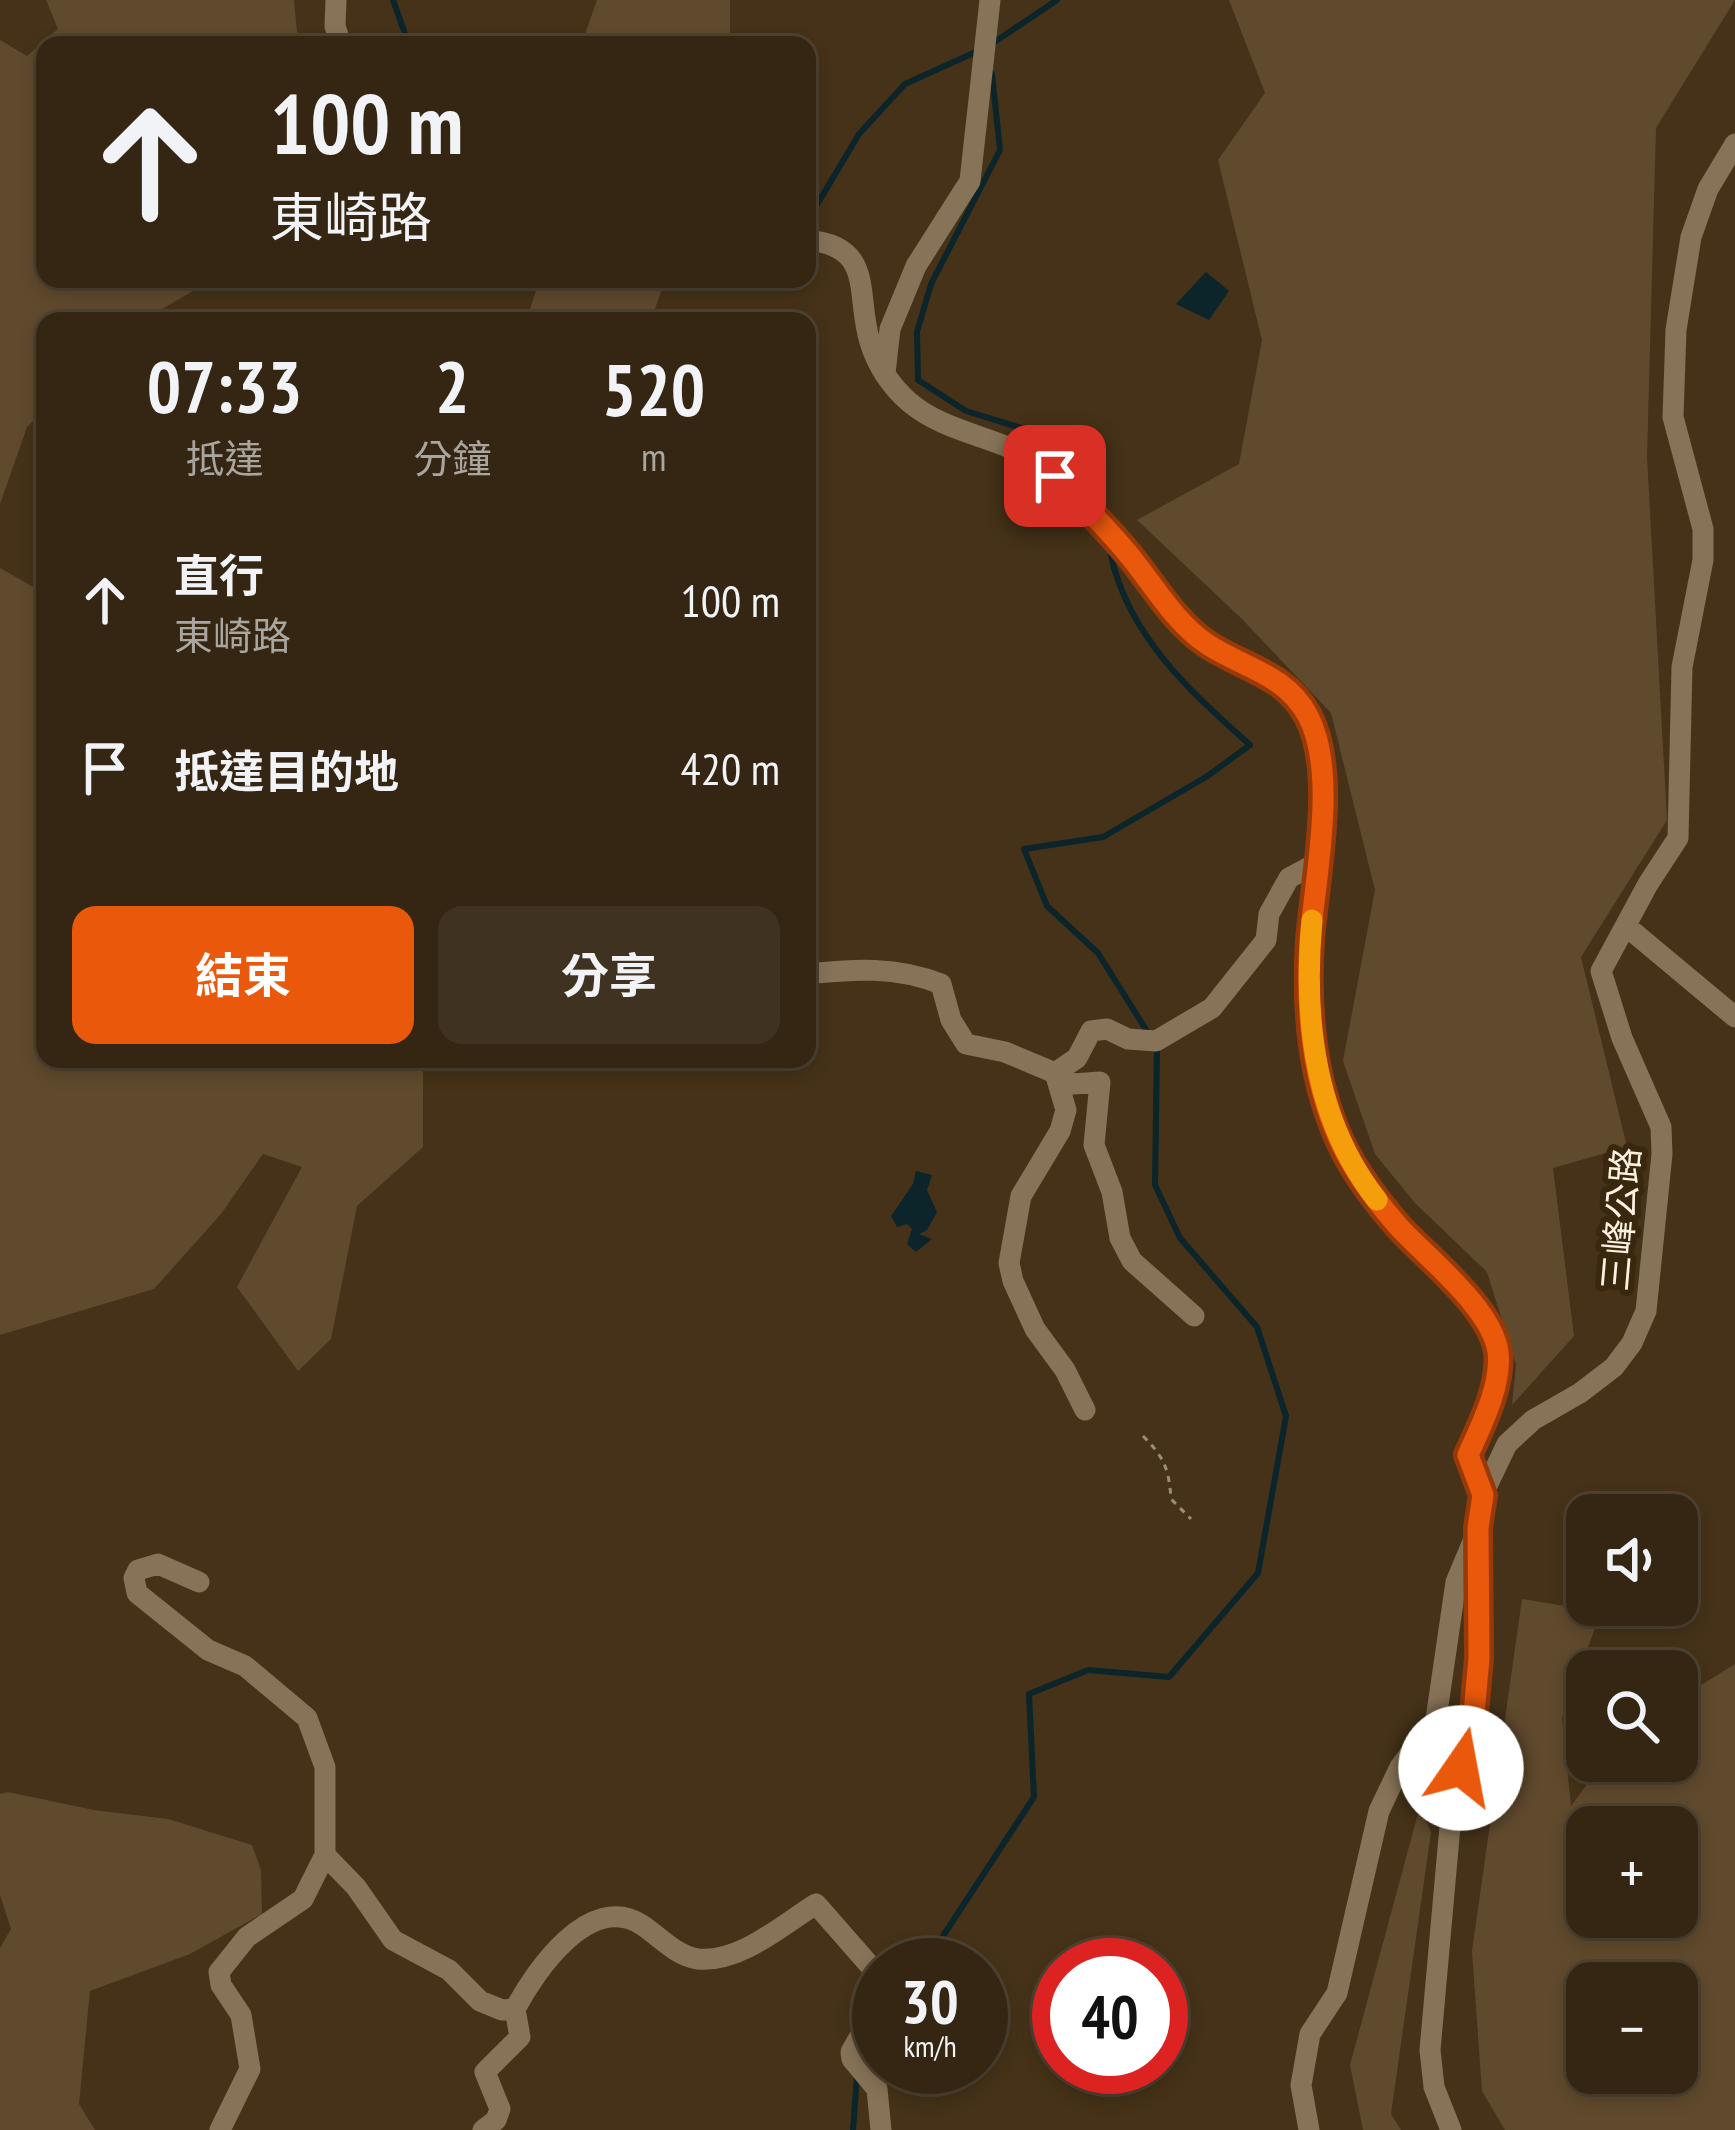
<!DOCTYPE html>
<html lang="zh-TW">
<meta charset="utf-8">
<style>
body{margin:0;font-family:"PT Sans Narrow","Noto Sans TC",sans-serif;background:#3f3220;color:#f1f3f6;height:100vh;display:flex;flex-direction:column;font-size:45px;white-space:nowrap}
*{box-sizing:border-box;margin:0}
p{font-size:39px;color:#a9a59f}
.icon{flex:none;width:66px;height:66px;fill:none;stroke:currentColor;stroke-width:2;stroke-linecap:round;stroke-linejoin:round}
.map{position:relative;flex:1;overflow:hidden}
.drawer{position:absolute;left:36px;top:312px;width:780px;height:756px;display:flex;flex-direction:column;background:#342612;border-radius:24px;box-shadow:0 6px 18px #0003,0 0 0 3px #4e4332}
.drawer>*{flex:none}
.banner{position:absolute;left:36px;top:36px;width:780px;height:252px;border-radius:24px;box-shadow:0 6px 18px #0003,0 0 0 3px #4e4332;background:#342612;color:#f1f3f6;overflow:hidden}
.tools{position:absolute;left:1566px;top:1494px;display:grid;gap:24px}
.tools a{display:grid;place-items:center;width:132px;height:132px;border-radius:24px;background:#342612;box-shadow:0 6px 18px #0003,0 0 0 3px #4e4332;font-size:60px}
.speed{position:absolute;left:852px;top:1938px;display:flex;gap:24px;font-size:60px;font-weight:700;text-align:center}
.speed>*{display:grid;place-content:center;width:156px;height:156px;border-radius:50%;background:#342612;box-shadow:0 6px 18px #0003,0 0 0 3px #4e4332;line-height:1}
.speed small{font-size:30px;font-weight:400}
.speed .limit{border:18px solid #d22;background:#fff;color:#111}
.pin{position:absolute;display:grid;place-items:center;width:102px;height:102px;color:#fff;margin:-51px;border-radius:24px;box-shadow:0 6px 18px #0006}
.me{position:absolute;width:132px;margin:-66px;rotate:12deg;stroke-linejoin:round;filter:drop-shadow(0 0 9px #0008)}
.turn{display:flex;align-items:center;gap:42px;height:252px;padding:0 36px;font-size:54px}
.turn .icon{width:156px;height:156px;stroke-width:2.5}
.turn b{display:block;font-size:84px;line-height:102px}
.eta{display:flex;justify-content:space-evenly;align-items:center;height:204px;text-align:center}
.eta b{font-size:72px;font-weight:700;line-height:84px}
.action{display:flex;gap:24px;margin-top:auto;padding:24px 36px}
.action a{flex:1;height:138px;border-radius:24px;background:#ea580c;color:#fff;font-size:48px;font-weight:700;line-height:138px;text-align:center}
.action a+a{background:#3f3220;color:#f1f3f6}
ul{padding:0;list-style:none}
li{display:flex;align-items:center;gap:36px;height:168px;padding:0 36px}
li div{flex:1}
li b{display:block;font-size:45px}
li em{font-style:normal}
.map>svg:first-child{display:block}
.green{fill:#604a2d;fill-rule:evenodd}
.water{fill:#0b252b}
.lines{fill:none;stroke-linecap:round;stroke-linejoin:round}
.stream{stroke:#0b252b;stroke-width:6}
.path{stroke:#9d8d78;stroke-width:3;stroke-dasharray:6 6;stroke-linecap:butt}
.minor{stroke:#877357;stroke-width:21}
.route-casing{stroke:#983908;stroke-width:30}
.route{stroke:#ea580c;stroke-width:21}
.slow{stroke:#f59e0b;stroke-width:21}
.labels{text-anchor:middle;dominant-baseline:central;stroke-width:12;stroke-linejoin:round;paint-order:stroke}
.street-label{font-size:36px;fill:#fdf1e2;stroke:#3a280e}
</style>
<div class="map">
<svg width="1735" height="2130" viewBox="0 0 1735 2130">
<rect width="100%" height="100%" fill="#453218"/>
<path class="green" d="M46 0H294L297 32 306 45H45V279H213L142 321H45V409L27 427 0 504V40L27 56 58 29Z
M597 0H730V44L585 34Z
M1229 0H1735L1656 128 1647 457 1667 820 1581 957 1627 1147 1553 1168 1574 1336 1512 1405 1516 1365 1487 1272 1415 1203 1375 1154 1343 1061 1375 890 1331 713 1242 619 1137 520 1239 464 1262 340 1218 160 1265 93Z
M540 279H665L651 321H526Z
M0 568 45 594V1059H423V1147L357 1206 331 1339 298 1371 237 1287 302 1167 263 1154 221 1214 154 1289 0 1335Z
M1522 1599 1601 1612 1562 1718 1571 1806 1604 1761H1677V1700L1735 1664V2130H1505L1482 2091 1472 1951ZM1677 1827V1917H1587V1827ZM1587 1983H1677V2073H1587Z
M8 1792 94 1810 168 1819 252 1845 261 1870 262 1914 190 1954 90 1991 79 2104 95 2130H0V1948L11 1929 0 1895V1794Z
M1420 1806 1431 1832 1391 2114 1401 2130H1363L1350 2065Z"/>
<path class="water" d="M1206 272 1229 291 1209 320 1176 304Z
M916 1171 932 1175 927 1190 937 1212 927 1230 919 1234 932 1239 916 1252 907 1244 912 1229 907 1224 897 1227 891 1216 913 1184Z"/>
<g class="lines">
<path class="stream" d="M393 0 409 45
M990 45 1057 0
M992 74 1000 150 931 284 917 332 918 380 966 411 1044 435 1096 485 1098 495
M807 200 818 203 859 134 905 84 980 50
M1111 556C1129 637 1191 692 1250 745L1206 777 1103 837 1024 849 1047 906 1098 953 1150 1036
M924 1965 1034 1797 1029 1694 1088 1670 1169 1677 1258 1573 1286 1416 1257 1327 1180 1238 1155 1185 1157 1047
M862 2064 879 2036
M853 2130 857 2076"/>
<path class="path" d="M1143 1436C1164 1457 1169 1469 1171 1499L1191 1519"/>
<path class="minor" d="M336 0 335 26 341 45
M807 240C876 246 855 295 870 342 877 365 891 386 909 402 947 434 998 436 1039 463 1086 494 1123 546 1156 589 1171 607 1186 628 1205 642 1240 668 1283 672 1307 714 1340 772 1313 881 1310 946 1307 992 1310 1037 1320 1081 1346 1200 1431 1240 1492 1331 1507 1372 1485 1418 1468 1455L1483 1494
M885 373 890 329 916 266 970 181 990 0
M1626 926 1735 1017
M807 974C854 969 896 966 941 984L951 1020 966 1044 1005 1052 1055 1073 1077 1058 1091 1031 1107 1029 1128 1039 1156 1041 1212 1008 1266 940 1269 914 1289 878 1317 863
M1085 1410 1065 1370 1035 1329 1013 1281 1009 1263 1021 1196 1060 1131 1066 1110 1055 1073 1073 1084 1100 1082 1094 1145 1112 1192 1120 1238 1132 1261 1194 1316
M199 1582 158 1564 138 1570 134 1578 137 1593 208 1650 245 1666 307 1718 325 1767V1855L356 1887 393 1940 449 1970 480 2001 502 2010 515 2009 520 2037 485 2072 500 2109 496 2120 483 2130
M879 2002 851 2052 852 2059 877 2089 881 2130
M515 2009C535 1971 590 1891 642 1925 659 1936 676 1956 698 1959 740 1963 782 1925 816 1904L879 1976
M220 2130 250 2069 241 2015 221 1985 219 1972 247 1937 303 1899 325 1855
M1309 2130 1301 2085 1310 2034 1337 1993 1379 1811 1400 1767 1436 1719 1456 1582 1474 1539
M1451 2130 1434 2087 1430 2050 1451 1815 1474 1713 1483 1494 1507 1444 1533 1420 1580 1393 1614 1367 1632 1343 1646 1311 1662 1154 1661 1127 1622 1038 1601 971 1648 884 1678 838 1682 667 1703 560V529L1673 417 1676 330 1691 237 1708 189 1735 144"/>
</g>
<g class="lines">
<defs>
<path id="route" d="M1055 476C1081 502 1106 527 1129 555 1153 584 1175 623 1207 644 1243 668 1286 674 1308 716 1338 773 1315 877 1310 940 1306 1002 1311 1069 1334 1127 1348 1164 1372 1196 1398 1226 1427 1258 1492 1308 1498 1352 1502 1385 1481 1426 1468 1455L1483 1495 1478 1528 1479 1658 1474 1713 1461 1768"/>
</defs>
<use href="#route" class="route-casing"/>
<use href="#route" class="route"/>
<path class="slow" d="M1312 920C1303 1018 1314 1120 1377 1200"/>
</g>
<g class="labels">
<g class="street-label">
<text transform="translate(1620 1219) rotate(-85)">三峰公路</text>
</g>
</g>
</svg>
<div class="tools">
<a><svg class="icon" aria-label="sound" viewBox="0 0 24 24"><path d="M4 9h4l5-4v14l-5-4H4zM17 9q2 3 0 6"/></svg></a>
<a><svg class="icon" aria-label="search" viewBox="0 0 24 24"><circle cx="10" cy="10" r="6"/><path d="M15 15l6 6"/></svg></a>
<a>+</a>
<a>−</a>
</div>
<div class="speed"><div>30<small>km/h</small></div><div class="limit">40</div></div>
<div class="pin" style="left:1055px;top:476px;background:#d93025"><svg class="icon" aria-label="arrive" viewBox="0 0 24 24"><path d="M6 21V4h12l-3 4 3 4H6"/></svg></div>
<svg class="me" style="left:1461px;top:1768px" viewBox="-20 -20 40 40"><circle r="19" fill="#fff"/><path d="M0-13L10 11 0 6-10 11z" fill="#ea580c"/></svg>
<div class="banner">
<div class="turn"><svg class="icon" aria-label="ahead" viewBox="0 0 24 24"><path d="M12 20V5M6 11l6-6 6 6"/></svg><div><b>100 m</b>東崎路</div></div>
</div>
<section class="drawer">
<div class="eta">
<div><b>07:33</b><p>抵達</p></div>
<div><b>2</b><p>分鐘</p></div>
<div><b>520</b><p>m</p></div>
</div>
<ul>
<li><svg class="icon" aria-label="ahead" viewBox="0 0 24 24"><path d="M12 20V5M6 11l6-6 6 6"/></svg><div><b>直行</b><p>東崎路</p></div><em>100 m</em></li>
<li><svg class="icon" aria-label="arrive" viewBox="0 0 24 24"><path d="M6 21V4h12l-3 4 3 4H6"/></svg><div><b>抵達目的地</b></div><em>420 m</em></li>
</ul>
<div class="action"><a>結束</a><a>分享</a></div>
</section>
</div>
